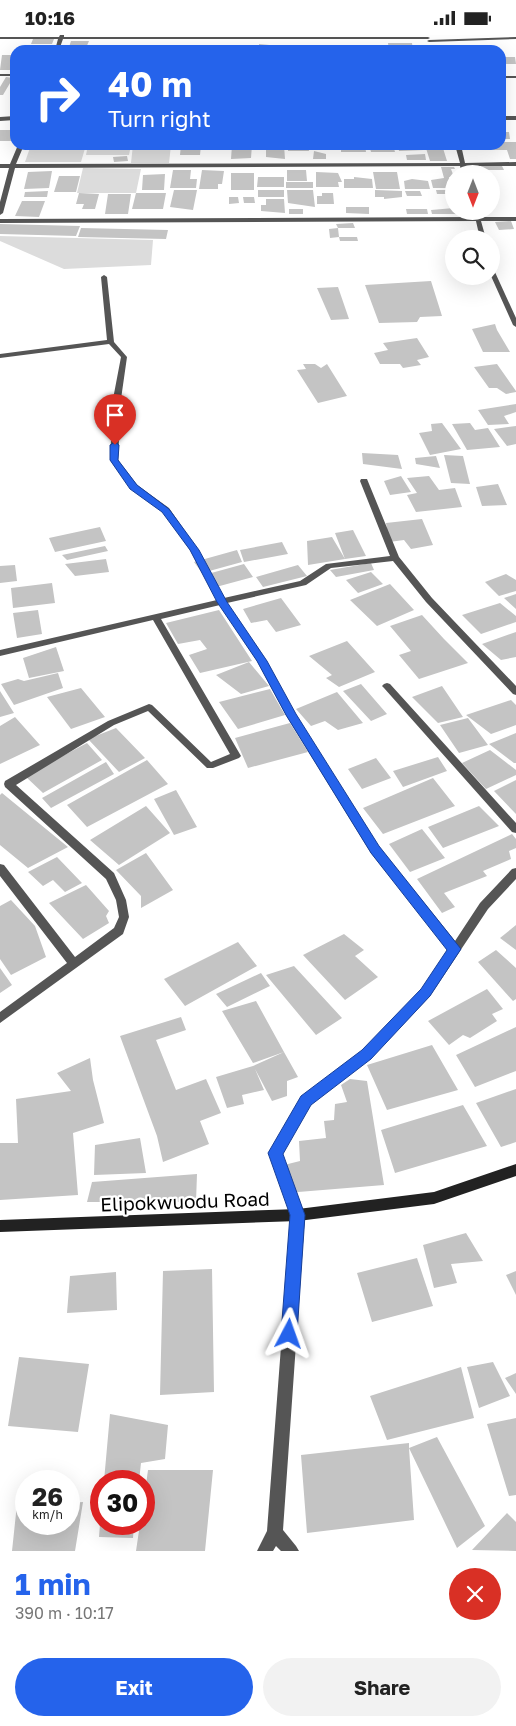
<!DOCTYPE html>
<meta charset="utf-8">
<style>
body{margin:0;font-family:"Golos Text",sans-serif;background:#f2f2f2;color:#222;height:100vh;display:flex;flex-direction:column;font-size:19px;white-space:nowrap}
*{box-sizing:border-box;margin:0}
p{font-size:16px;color:#767676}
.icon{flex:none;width:28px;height:28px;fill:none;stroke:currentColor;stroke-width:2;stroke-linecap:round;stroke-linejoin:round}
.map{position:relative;height:1516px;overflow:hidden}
.details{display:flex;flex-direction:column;background:#fff;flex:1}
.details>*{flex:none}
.hud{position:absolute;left:10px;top:10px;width:496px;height:105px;border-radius:15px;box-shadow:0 5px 20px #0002;background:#2563eb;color:#fff;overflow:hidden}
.needle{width:32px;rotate:180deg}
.fabs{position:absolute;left:445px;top:130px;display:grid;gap:10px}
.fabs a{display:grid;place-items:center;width:55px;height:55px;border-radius:50%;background:#fff;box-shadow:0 5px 20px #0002;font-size:25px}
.speed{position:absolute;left:15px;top:1435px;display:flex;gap:10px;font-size:25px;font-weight:700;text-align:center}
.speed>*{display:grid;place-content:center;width:65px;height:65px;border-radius:50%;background:#fff;box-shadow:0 5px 20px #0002;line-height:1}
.speed small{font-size:12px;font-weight:400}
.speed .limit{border:8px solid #d22;background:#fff;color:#111}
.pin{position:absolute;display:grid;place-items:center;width:42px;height:42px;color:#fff;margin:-51px -21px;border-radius:50% 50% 50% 0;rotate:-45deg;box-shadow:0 0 5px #0007}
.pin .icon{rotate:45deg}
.me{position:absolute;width:55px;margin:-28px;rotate:4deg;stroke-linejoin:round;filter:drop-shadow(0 0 4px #0008)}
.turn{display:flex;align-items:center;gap:18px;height:105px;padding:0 15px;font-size:22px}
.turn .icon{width:65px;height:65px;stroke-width:2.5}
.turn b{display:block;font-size:35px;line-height:42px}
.round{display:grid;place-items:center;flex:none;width:52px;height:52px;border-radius:26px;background:#f2f2f2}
.headline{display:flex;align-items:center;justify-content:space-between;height:85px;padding:0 15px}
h1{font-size:30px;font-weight:700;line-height:38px;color:#2563eb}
.primary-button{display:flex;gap:10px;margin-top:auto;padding:10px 15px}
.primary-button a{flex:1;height:58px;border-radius:30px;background:#2563eb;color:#fff;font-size:20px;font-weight:700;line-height:58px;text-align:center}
.primary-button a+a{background:#f2f2f2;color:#222}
.status{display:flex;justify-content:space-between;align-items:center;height:35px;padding:0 25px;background:#fff;direction:ltr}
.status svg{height:14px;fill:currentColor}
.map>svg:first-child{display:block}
.green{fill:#dcdcdc}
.building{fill:#c4c4c4}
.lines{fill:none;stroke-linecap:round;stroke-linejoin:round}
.street{fill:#555;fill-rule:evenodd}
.secondary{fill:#222;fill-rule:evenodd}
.route{fill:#2563eb;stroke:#184099}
.labels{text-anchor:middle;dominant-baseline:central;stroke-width:4.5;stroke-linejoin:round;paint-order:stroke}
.near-street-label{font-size:19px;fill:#000;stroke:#fff}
</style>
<div class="status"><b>10:16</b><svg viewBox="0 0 49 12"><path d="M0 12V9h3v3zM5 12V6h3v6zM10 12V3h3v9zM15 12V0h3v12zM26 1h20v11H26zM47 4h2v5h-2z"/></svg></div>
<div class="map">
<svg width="516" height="1516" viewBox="0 0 516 1516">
<rect width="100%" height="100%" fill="#fff"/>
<path class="green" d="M31 110H86L81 127H25Z
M88 110H131L129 120H86Z
M133 110H171L169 128H131Z
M83 133 141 134 136 158H77Z
M0 201 153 205 151 230 64 234 0 206Z"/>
<path class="building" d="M33 4H54L52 9H31Z
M71 6H89L85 15H68Z
M388 8H412L413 15H389Z
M259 9 280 11 281 15H259Z
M114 10H132L131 15H113Z
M31 11 52 12 51 15H29Z
M138 11H156L155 15H137Z
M283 11 303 12 304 15H284Z
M2 20H15V35H0Z
M501 22H515L516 29H501Z
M6 42 13 43 3 60H0V52Z
M0 95H15V106H0Z
M501 97H509L510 104H501Z
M501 107H516V124H510L507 115H486L482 114 481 110H501Z
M181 110H201L200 120H180Z
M232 110H252L251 123 231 124Z
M266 110H284L285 124 266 122Z
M288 110H308L309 116H288Z
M314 110H338V114L314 115Z
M341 110H365L366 117H341Z
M369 110H393L395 117H371Z
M398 110H422L424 115 399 116Z
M425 110H442L447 126H430Z
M314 116 326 119V124H313Z
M425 119 426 125H407L406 120Z
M127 121 128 126 114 127 113 122Z
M481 131H502L504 135H482Z
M441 132H454L455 134H451L454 142H449L452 153H433L431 145 444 143Z
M173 135H191L190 144H197L196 153H170Z
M202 135 224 136 222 149H218V154H199Z
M287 135H306L307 146H287Z
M52 136 49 153 24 154 28 137Z
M316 137 338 138 342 147H338L339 152H316Z
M373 137H397L400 154H376Z
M231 138H254V155H231Z
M165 139 164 155H142L143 140Z
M59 141H80L76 157H54Z
M258 142H284V152H257Z
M354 142 372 144 373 153H344V144H354Z
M412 144 428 146 430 154H405L404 146Z
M286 147H313V153H286Z
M174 155H197L193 175 170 172Z
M258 155H284V162H258Z
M287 155H313L315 172 288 168Z
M375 155 402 156V162L384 164V162H375Z
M436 155H454V159H437Z
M48 156 47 162H24L25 157Z
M405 156H420L422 161H407Z
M79 158 99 159 95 174H82L84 169H76Z
M136 158H166L163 174H132Z
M322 158H333L334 169H317V161H322Z
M108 159H131L128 179H105Z
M229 162H238L239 168 229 169Z
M243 162H254L255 168H244Z
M266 164H284L285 178 261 176V170H266Z
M22 166H45L39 182 15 181Z
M346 172H369V179L346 178Z
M454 173 456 179H432L431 175Z
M289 174H303V179H289Z
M406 174H427L428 179H407Z
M511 186 514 194 499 195 495 187Z
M353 188 355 193H338L336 189Z
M0 189 80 191 76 201 0 199Z
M81 193 168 195 166 204 78 202Z
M338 193 339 202 330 203 329 194Z
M339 202H357L358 206H340Z
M431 246 442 281 420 282 417 287 379 288 365 250Z
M338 252 349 284 331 285 317 253Z
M495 289 497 295 510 317H483L472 294Z
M417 303 429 322 417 325 421 330 403 333 400 329H380L374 318 388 315 383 308Z
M303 329H315L321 333 327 329 347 361 318 368 297 335 306 334Z
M497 329 516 356V357L506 359 497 353H489L474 332Z
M516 369V377L504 381 509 389 488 390 478 375Z
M442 388 461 414 430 420 419 398 432 396 431 389Z
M470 388 475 395 488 393 500 412 467 415 452 389Z
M516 391V409L507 411 494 394Z
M362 418 398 420 402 434 363 429Z
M444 420 463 421 470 449 451 448Z
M436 421 440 433 416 429 415 423Z
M401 441 411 457 390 460 384 446Z
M429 441 439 455 455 453 462 472 416 477 407 460 417 458 407 443Z
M498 449 507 470 482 471 476 452Z
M422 484 433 510 411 514 404 505 389 507 386 488Z
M100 492 106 506 55 517 49 503Z
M353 495 366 521 345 524 308 530 307 506 332 502 345 524 335 498Z
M282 507 288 519 244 527 240 515Z
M105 511 108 516 67 525 62 520Z
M237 515 242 527 202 538 194 527Z
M106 524 109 537 75 541 65 529Z
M371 528 374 535 336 542 330 535Z
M244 529 253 542 216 552 204 540Z
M15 530 17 546 0 548V531Z
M298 530 307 541 263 552 256 542Z
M371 537 383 549 358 558 346 545Z
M506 539 516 545V556L499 561 485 547Z
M52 548 55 568 13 573 11 553Z
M390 549 414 575 377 591 350 565Z
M516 559V574L504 563Z
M281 563 301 590 276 597 267 585 251 588 243 574Z
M500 568 516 581V587L481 599 462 580Z
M38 575 42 599 17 603 13 578Z
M219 575 252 626 200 638 189 620 207 614 200 605 178 609 166 588Z
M422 580 444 604 468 628 419 644 399 620 411 616 390 591Z
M516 597V622L501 625 482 609Z
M347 606 375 637 339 652 326 643 332 640 309 621Z
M56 612 64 636 29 643 23 623Z
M249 627 269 651 241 659 216 640Z
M58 638 63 653 14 670 1 649 18 644 24 646Z
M361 649 387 679 371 686 343 656Z
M442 651 463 682 438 688 412 662Z
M81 653 105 682 71 694 47 662Z
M270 654 285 680 238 694 219 667Z
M0 656 14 678 0 682Z
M337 657 363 688 338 695 325 686 311 691 296 674Z
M511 665 516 670V690L491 699 466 680Z
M15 682 40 710 0 729V691Z
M468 683 488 710 459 718 440 690Z
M290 688 308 717 248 733 235 703Z
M116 693 145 723 119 737 88 704Z
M516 698V728H514L489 709Z
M87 708 102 725 43 758 25 741Z
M490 715 516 735V740L486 754 462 728Z
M438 722 447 736 403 752 393 736Z
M376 723 391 743 362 754 348 734Z
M147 725 168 749 87 792 67 770Z
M106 727 114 739 51 773 42 763Z
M433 743 455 771 383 799 363 773Z
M516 745V779L494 756Z
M176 755 197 792 174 800 154 764Z
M2 758 68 812 28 833 0 810V760Z
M146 771 170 798 119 830 90 805Z
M479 771 499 791 443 813 428 792Z
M422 794 445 823 410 837 389 809Z
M512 799 516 804V813L509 816 511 824 483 836 487 841 444 858 455 872 442 878 417 844Z
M146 818 173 855 141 873V861L116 835Z
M57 822 82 848 65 857 53 845 43 851 28 837Z
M86 850 109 876 106 881 109 888 83 904 49 868Z
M11 865 35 891 46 922 11 940 0 924V871Z
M516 890V915L500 903Z
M344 899 364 915 355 921 378 942 345 965 303 920Z
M238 907 257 931 185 971 164 944Z
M496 915 516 933V964L513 966 478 927Z
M294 931 342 983 316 1000 266 940Z
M0 933 12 950 0 958Z
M261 938 270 951 227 972 216 959Z
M487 954 503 974 492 979 497 986 470 1003 463 1000 449 1010 428 986Z
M256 966 284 1017 253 1028 222 976Z
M181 982 186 995 156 1005 176 1055 206 1044 221 1078 200 1086 209 1109 163 1127 157 1101 120 1001Z
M516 992V1036L475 1052 456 1020Z
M432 1010 458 1055 387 1075 367 1030Z
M284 1017 298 1042 287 1046V1061L272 1066 255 1034 264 1055 242 1060 244 1069 227 1073 216 1042 253 1031Z
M90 1023 93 1045 104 1088 73 1098 78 1160 0 1165V1108H18L16 1064 71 1056 57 1038Z
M350 1044 367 1046 384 1150 286 1158 284 1130 300 1126 299 1106 326 1103 324 1086 334 1085 335 1069 347 1067 341 1050Z
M516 1054V1107L501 1112 476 1068Z
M463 1070 487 1111 395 1138 381 1095Z
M140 1103 146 1138 94 1140 95 1110Z
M197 1139 196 1167H87L92 1147Z
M466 1198 483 1226 451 1229 457 1248 434 1253 423 1210Z
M417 1223 433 1271 372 1287 357 1238Z
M212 1234 214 1357 160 1360 163 1236Z
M516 1236V1260L506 1240Z
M116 1237 117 1275 67 1278 70 1241Z
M19 1322 89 1329 78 1397 8 1391Z
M493 1327 510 1361 479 1373 467 1332Z
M461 1332 474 1383 387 1405 370 1361Z
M516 1338V1359L505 1343Z
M110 1379 168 1390 165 1424 141 1428 139 1446H104Z
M516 1383V1460L509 1461 487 1389Z
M437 1402 485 1491 457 1513 409 1413 414 1485 307 1498 301 1420 409 1408V1413Z
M148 1435H213L205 1516H136L140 1489H144V1465Z
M83 1467 75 1516H12L17 1469 26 1468V1489H69V1468Z
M507 1478 516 1487V1516L472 1515Z
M100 1489H134L133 1503 99 1502Z"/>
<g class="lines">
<path class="street" d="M60 0H64V2H428L430 3 428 4H63L59 15H55L58 4H0V2H59Z
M516 2V4L429 7 427 6 429 5Z
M0 39H15V41H0Z
M501 41H516V43H501Z
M15 81V85L0 86V82Z
M501 81H516V85H501Z
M18 110H24L16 129 460 128 455 110H461L465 128 516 127V131H466L468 139H462L460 131 15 133 3 178 0 180V167L9 133H0V129H10Z
M473 176H479L481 182H516V186H481L486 204H480L476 186 0 188V184L475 182Z
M491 233 494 235 516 283V292L513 290 491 241Z
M104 240 107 242 114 307 127 322 121 364 118 425 137 450 169 473 198 515 224 563 300 546 326 529 390 521 360 446 361 444H367L399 522 432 563 516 651V660L513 659 426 567 393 526 331 533 306 550 227 568 266 625 295 679 379 812 455 906 480 868 512 834 516 833V844L488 874 430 961 370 1024 310 1070 282 1119 305 1180 283 1495 296 1511 299 1516H281L276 1511 273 1516H257L267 1496 291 1180 269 1118 302 1062 362 1016 422 955 449 915 371 818 286 680 257 626 220 570 161 584 241 721 239 723 213 733H207L148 676 114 690 16 750 114 838 126 865 129 882 123 899 0 988V977L67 928 0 841V829L4 830 75 922 114 893 119 882 116 865 106 844 5 752 4 749 5 746 108 686 149 669 152 670 211 727 230 719 153 585 0 621V615L217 565 190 515 163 477 131 454 110 425 113 364 121 322 109 309 0 323V319L107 305 101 242Z
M387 648 390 649 516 788V798L512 797 384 653 382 651 384 649Z"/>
<path class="secondary" d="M516 1129V1141L434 1169 298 1186 0 1197V1185L298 1174 434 1157Z"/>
</g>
<path class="route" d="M115 407 119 410 118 425 137 450 169 474 199 515 227 567 267 626 296 679 379 811 461 914 430 961 371 1024 311 1070 283 1119 305 1180 297 1299 295 1305 289 1307 284 1305 281 1299 290 1180 268 1118 301 1061 362 1015 421 954 447 915 371 818 286 680 257 626 217 567 190 515 162 477 130 454 110 425V410Z"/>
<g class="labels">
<g class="near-street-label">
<text transform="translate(185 1166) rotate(-2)">Elipokwuodu Road</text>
</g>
</g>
</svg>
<div class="fabs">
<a><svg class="needle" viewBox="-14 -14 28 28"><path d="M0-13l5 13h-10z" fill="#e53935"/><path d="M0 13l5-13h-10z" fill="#767676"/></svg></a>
<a><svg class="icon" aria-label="search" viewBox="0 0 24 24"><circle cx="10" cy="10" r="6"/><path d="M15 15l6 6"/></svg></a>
</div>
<div class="speed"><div>26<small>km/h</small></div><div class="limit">30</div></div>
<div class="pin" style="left:115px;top:410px;background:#d93025"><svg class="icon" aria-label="arrive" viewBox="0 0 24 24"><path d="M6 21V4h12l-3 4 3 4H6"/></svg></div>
<svg class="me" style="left:289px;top:1299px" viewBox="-20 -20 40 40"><path d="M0-17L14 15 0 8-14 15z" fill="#2563eb" stroke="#fff" stroke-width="4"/></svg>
<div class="hud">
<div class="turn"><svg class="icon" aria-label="right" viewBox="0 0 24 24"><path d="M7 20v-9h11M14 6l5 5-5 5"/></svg><div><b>40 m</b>Turn right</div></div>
</div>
</div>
<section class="details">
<div class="headline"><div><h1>1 min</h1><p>390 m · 10:17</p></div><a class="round" style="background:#d93025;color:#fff"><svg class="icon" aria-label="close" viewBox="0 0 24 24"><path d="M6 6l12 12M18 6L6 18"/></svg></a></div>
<div class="primary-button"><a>Exit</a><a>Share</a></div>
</section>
